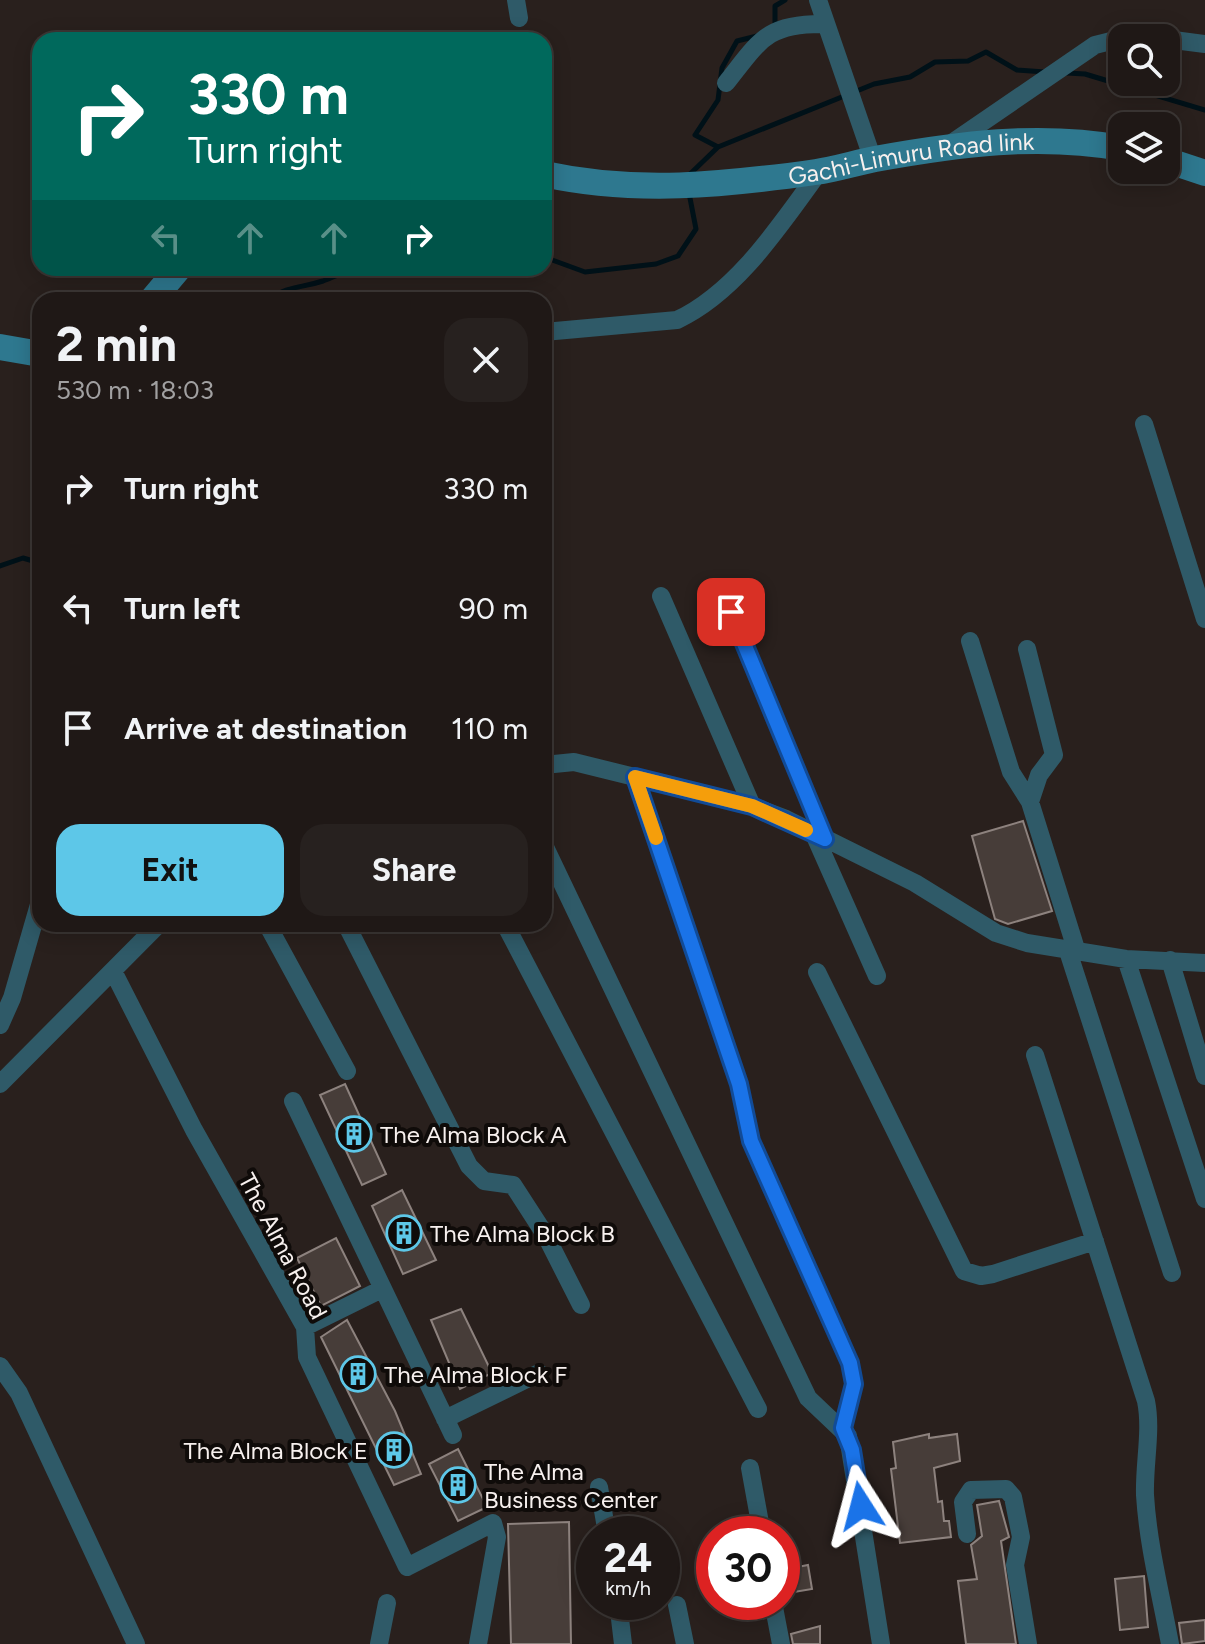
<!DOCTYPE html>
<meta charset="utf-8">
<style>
body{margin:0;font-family:Figtree,sans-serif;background:#27211f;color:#f1f3f6;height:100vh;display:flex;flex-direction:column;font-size:30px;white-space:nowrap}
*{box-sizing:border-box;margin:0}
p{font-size:26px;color:#a1a0a1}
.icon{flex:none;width:44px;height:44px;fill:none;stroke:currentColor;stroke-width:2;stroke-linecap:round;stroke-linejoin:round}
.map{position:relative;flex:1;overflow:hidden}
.details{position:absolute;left:32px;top:292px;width:520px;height:640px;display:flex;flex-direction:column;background:#1f1816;border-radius:24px;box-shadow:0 4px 20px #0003,0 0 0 2px #3c3735}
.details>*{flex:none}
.top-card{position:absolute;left:32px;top:32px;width:520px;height:244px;border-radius:24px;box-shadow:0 4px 20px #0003,0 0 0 2px #3c3735;background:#00695c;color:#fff;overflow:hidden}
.buttons{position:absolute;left:1108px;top:24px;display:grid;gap:16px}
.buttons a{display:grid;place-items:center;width:72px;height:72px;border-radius:16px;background:#1f1816;box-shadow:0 4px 20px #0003,0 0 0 2px #3c3735;font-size:40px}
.speed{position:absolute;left:576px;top:1516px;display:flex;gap:16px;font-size:40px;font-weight:700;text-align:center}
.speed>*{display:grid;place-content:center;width:104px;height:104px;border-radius:50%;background:#1f1816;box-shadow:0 4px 20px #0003,0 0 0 2px #3c3735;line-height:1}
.speed small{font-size:20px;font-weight:400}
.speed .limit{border:12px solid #d22;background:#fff;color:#111}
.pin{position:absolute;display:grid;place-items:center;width:68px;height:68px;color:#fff;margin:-34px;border-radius:16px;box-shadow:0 4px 12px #0006}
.me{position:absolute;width:88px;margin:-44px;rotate:351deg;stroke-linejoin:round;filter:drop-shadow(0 0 6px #0008)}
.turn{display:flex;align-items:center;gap:28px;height:168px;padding:0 24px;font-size:36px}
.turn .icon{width:104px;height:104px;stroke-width:2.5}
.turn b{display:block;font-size:56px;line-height:68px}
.lanes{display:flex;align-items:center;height:76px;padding:0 24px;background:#0003;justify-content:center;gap:40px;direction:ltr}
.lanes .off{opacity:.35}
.round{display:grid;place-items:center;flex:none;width:84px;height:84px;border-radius:24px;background:#27211f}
.overview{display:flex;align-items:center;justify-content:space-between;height:136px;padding:0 24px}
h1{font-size:48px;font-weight:700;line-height:60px}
.button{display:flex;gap:16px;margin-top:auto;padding:16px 24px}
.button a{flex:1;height:92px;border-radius:24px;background:#5dc7e8;color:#111;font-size:32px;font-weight:700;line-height:92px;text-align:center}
.button a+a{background:#27211f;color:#f1f3f6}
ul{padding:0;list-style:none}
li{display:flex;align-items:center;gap:24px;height:120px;padding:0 24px}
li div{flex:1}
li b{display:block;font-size:30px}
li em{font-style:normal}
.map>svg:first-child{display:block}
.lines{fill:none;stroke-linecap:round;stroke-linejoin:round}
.stream{stroke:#001118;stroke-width:5}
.building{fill:#473d39;stroke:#8d827e;stroke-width:2}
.street{stroke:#2f5a68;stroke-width:18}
.secondary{stroke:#2e788f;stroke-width:26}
.route-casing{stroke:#114b97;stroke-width:20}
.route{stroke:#1a73e8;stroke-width:14}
.slow{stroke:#f59e0b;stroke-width:14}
.labels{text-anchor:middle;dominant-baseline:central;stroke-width:8;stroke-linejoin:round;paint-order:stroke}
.street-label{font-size:24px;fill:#f7f0ee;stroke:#0f0b09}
.poi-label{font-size:24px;fill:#f7f0ee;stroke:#0f0b09;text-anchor:start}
</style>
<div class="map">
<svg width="1205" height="1644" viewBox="0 0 1205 1644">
<rect width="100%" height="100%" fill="#29201d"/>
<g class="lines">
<path class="stream" d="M775 24V6L785 0
M1067 73 1085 74 1205 110
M718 147 874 84 910 77 935 62 968 61 986 52 1017 70 1045 72
M688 176 718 147 695 135 718 100 722 68 737 41 757 36
M544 257 585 272 656 264 678 256 696 229 689 193
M267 300C293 284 298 289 323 281 337 276 347 270 361 268
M0 566 23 558 40 563"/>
</g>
<path class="building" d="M1023 821 1052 911 1008 924 995 919 972 836Z
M345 1084 386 1174 362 1185 320 1095Z
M402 1190 436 1260 403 1274 372 1206Z
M336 1238 360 1286 321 1306 297 1258Z
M461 1309 492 1373 460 1389 431 1320Z
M347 1320 395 1411 421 1474 394 1485 321 1337Z
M929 1434V1438L957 1434 960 1461 934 1468 938 1502 942 1501 944 1521H949L951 1537 900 1543 891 1469 896 1468 893 1442Z
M458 1449 487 1507 458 1521 429 1464Z
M999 1501 1009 1537 1001 1541 1016 1644H966L958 1581 977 1579 971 1545 982 1536 977 1505Z
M569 1522 571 1644H511L508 1524Z
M808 1565 812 1589 782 1594V1570Z
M1144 1576 1148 1627 1120 1630 1115 1579Z
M1205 1620V1641L1182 1644 1179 1623Z
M820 1626V1644H793L791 1634Z"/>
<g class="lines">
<path class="street" d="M516 0 519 18
M818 0 873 160
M1166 39 1205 44
M726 83C760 40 767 23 825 24
M949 145 1095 45 1123 38H1158
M544 332 677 320C737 292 781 224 819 172
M1144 424 1205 619
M661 596 752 806
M731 612 825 839
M970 641 1011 772 1030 802
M1027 649 1054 755 1039 775 1030 802 1076 949
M544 765 574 762 752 806 786 819 915 883 996 933 1027 943 1126 959 1205 963
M635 777 739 1084 751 1141 850 1363 854 1384 843 1428
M814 834 877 976
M544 845 808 1398 848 1436 881 1644
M267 924 347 1071
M346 924 469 1166 484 1181 513 1185 546 1236 581 1305
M505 924 758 1409
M1067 948 1172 1273
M1126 959 1205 1199
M1170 960 1205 1076
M113 971 194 1130 305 1327 307 1357 407 1567 493 1523 497 1537 478 1644
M817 972 964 1271 981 1276 993 1274 1095 1241
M0 1025 12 998 40 901
M1035 1055 1146 1401C1152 1431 1144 1463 1145 1495 1148 1545 1161 1595 1170 1644
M0 1084 159 924
M293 1101 453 1435
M305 1327 382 1289
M0 1366 19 1393 136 1644
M445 1419 539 1373
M750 1468 762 1534
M599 1487 607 1534
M967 1534 963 1502 971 1490 1006 1489 1013 1497 1021 1537 1015 1565 1028 1644
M618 1602 623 1644
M773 1602 781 1644
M677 1605 685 1644
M379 1644 387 1603"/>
<g class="secondary">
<path d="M1166 160 1205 173"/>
<path id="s1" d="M544 174C635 194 724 185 816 172 836 169 855 163 875 159 958 144 1038 133 1122 148"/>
<path d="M152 300 179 268"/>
<path d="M0 347 40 354"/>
</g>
</g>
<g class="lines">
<defs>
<path id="route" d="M731 612 825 839 752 806 635 777 739 1084 751 1141 850 1363 854 1384 843 1428 852 1450 861 1506"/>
</defs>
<use href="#route" class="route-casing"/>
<use href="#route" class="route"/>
<path class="slow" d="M656 838 635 777 752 806 806 830"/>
</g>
<defs>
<symbol id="building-ring" viewBox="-11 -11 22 22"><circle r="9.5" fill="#0f0b09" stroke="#5dc7e8" stroke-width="1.5"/><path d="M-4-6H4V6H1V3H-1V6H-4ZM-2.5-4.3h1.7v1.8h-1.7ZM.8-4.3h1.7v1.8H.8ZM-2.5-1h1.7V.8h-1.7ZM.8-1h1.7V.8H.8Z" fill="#5dc7e8"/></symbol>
</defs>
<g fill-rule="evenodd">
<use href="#building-ring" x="334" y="1114" width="40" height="40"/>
<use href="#building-ring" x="384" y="1213" width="40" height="40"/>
<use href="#building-ring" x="338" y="1354" width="40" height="40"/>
<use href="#building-ring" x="374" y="1430" width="40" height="40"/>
<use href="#building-ring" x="438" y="1465" width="40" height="40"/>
</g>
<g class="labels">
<g class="street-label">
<text stroke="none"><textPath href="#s1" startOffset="370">Gachi-Limuru Road link</textPath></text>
<text transform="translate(283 1246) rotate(62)">The Alma Road</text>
</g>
<g class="poi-label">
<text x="380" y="1134">The Alma Block A</text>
<text x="430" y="1233">The Alma Block B</text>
<text x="384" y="1374">The Alma Block F</text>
<text x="368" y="1450" text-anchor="end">The Alma Block E</text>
<text x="484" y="1471">The Alma<tspan x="484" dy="28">Business Center</tspan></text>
</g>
</g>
</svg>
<div class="buttons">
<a><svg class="icon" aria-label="search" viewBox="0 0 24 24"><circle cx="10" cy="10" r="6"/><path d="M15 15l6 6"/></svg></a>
<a><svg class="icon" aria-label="layers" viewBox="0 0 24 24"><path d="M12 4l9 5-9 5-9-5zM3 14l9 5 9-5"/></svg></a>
</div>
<div class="speed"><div>24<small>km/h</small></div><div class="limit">30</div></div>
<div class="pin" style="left:731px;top:612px;background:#d93025"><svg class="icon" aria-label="arrive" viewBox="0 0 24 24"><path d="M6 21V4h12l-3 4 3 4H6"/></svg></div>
<svg class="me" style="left:861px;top:1506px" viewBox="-20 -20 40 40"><path d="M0-17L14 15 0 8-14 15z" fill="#1a73e8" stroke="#fff" stroke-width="4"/></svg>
<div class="top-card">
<div class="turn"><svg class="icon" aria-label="right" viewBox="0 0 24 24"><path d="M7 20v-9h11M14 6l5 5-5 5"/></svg><div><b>330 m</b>Turn right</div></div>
<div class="lanes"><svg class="icon off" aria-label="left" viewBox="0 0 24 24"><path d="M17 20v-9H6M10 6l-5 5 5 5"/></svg><svg class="icon off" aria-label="ahead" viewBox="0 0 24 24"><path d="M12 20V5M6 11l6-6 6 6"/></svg><svg class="icon off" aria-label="ahead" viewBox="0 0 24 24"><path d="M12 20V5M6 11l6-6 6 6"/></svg><svg class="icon" aria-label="right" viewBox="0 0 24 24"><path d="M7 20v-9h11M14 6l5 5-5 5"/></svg></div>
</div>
<section class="details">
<div class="overview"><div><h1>2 min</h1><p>530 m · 18:03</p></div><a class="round"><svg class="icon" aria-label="close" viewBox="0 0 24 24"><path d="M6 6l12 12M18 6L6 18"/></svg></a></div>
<ul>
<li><svg class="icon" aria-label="right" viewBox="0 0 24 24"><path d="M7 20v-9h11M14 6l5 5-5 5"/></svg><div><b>Turn right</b></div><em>330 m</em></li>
<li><svg class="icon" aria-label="left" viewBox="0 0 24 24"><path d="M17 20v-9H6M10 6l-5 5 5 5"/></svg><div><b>Turn left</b></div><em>90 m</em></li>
<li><svg class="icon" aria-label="arrive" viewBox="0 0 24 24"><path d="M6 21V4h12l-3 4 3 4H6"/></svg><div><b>Arrive at destination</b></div><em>110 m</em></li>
</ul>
<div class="button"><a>Exit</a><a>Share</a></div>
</section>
</div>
